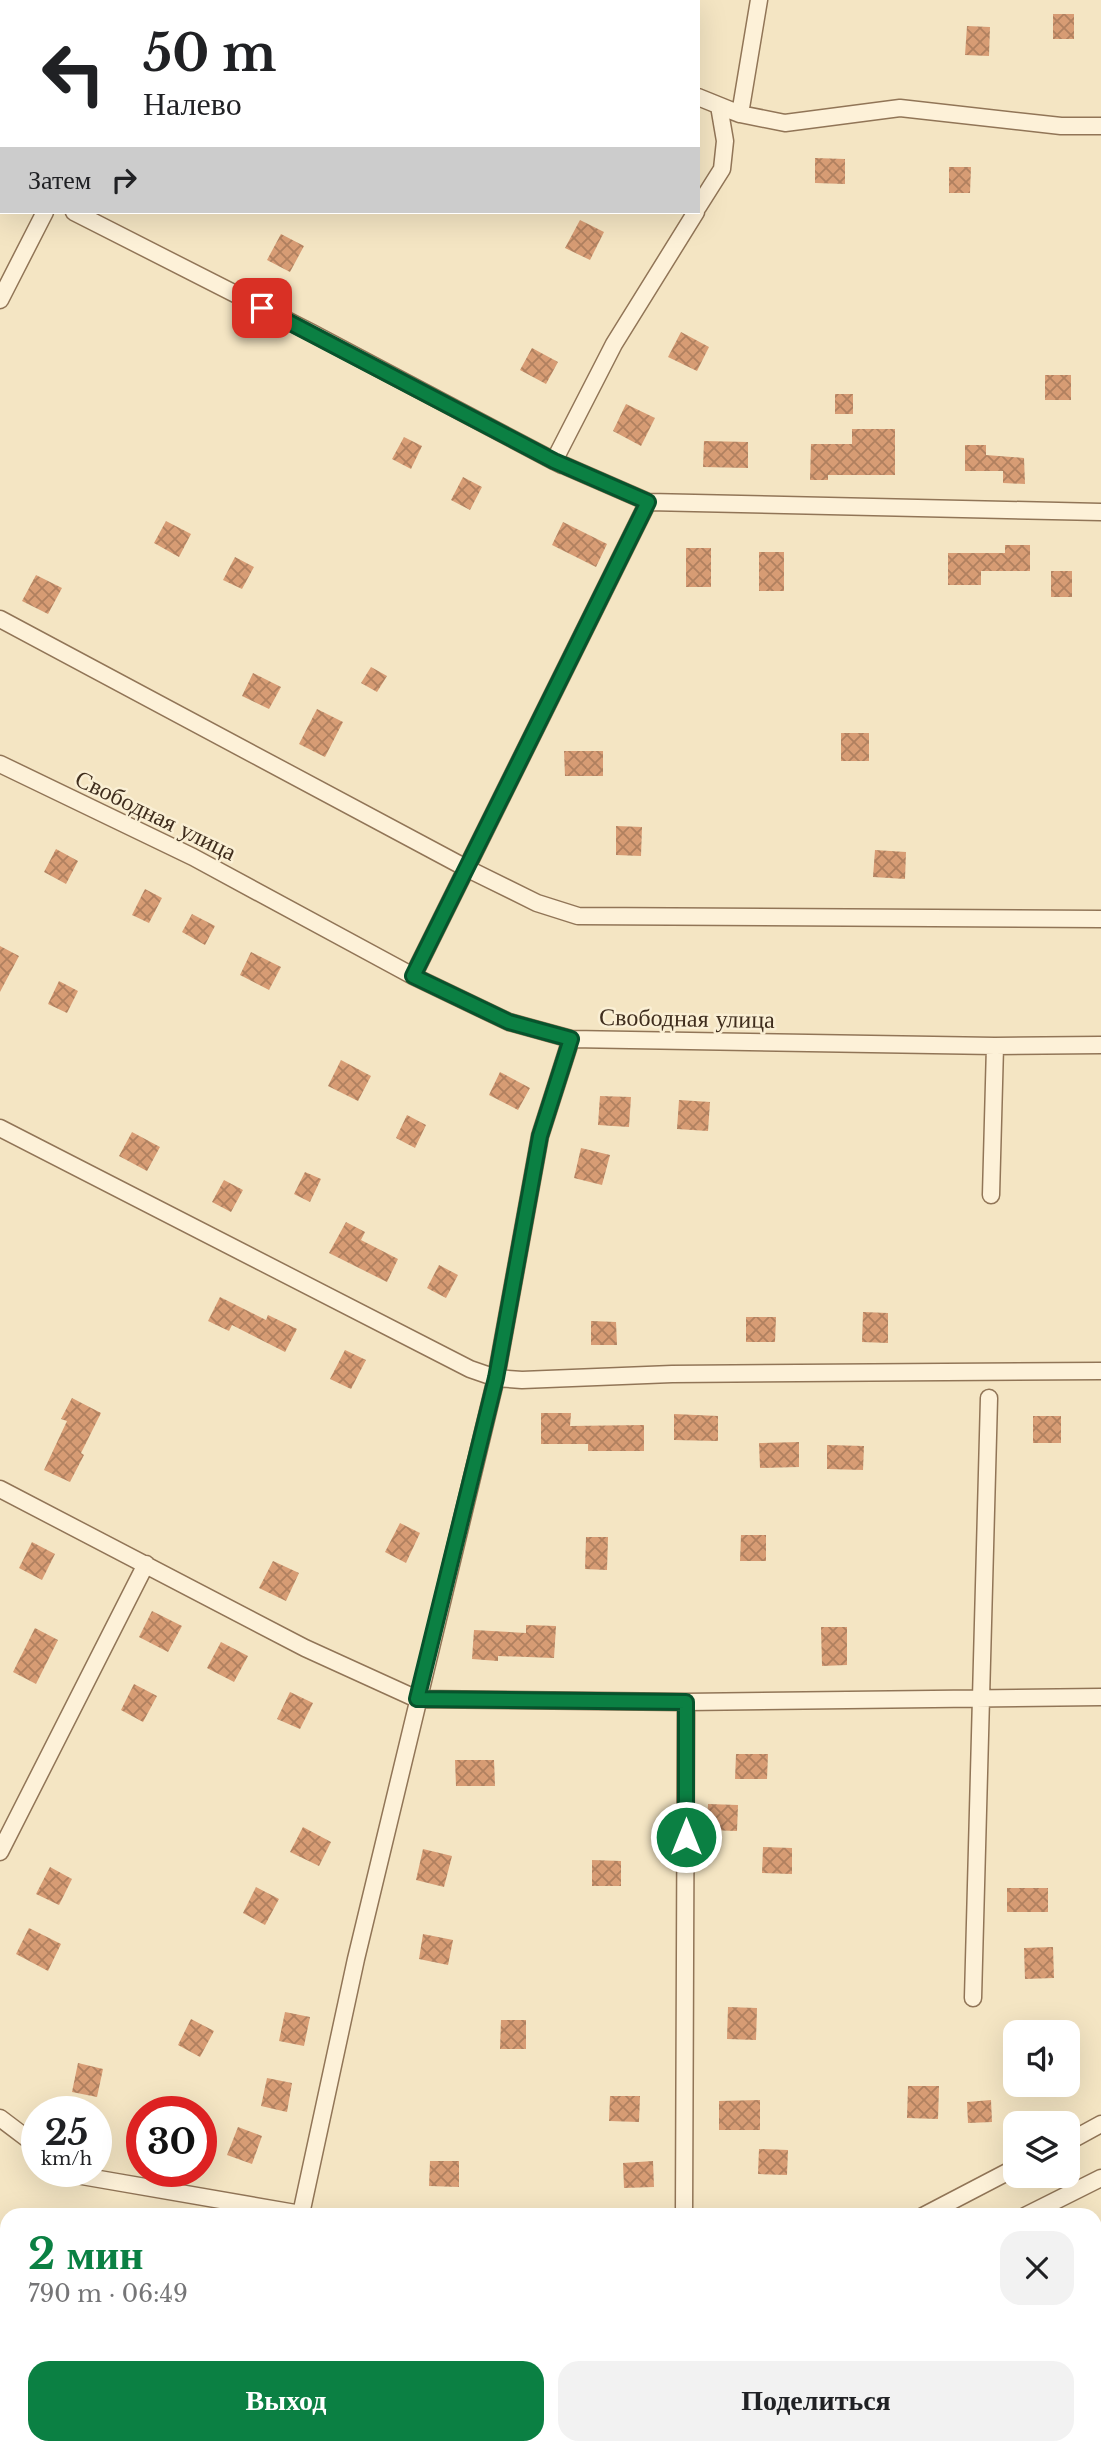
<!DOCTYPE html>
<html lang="ru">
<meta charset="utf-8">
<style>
body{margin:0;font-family:"Libre Baskerville",serif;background:#f2f2f2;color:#202124;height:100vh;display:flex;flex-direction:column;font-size:26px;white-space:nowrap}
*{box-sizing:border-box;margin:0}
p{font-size:23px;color:#757577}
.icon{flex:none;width:38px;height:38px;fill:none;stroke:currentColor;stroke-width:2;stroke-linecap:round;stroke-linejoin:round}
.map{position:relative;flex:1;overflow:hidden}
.panel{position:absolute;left:0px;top:2208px;width:1102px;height:247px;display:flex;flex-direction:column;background:#fff;border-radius:21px 21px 0 0;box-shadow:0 7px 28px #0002}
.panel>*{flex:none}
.top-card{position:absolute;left:0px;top:0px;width:700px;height:214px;box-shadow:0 7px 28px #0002;background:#fff;color:#202124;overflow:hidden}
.tools{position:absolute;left:1003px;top:2020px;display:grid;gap:14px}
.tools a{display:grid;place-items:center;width:77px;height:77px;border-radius:14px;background:#fff;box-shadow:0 7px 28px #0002;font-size:35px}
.speed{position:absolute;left:21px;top:2096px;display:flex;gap:14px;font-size:35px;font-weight:700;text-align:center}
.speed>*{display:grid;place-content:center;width:91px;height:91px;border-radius:50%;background:#fff;box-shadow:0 7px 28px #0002;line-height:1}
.speed small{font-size:18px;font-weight:400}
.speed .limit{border:10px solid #d22;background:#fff;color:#111}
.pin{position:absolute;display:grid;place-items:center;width:60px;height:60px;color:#fff;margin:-30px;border-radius:14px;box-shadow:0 4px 10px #0006}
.me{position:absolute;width:77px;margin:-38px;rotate:0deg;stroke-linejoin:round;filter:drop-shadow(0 0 5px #0008)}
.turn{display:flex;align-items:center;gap:24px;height:147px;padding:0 28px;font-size:32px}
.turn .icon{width:91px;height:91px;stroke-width:2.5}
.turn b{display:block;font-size:49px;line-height:60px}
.then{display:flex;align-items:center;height:66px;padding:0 28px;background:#0003;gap:14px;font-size:26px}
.round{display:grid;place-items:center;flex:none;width:74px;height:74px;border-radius:21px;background:#f2f2f2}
.overview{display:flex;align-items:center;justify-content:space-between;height:119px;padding:0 28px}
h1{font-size:42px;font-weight:700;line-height:52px;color:#0b8043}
.cta{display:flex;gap:14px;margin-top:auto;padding:14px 28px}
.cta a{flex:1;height:80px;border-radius:21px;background:#0b8043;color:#fff;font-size:28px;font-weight:700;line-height:80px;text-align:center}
.cta a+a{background:#f2f2f2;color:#202124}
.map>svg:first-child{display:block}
.forest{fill:url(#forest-crowns)}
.building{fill:url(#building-cross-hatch)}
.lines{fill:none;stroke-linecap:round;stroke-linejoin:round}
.street-casing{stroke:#917557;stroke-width:19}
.street{stroke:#fdf1d8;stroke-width:16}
.route-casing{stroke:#07532c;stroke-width:18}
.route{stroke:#0b8043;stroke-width:12}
.labels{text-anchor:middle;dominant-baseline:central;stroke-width:5;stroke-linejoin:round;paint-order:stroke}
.street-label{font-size:24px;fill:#3f2d1d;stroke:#faefd4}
</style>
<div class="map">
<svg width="1101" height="2454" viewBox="0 0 1101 2454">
<defs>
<pattern id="forest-crowns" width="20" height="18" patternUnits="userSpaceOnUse" patternTransform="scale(1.75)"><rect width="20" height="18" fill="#cdd495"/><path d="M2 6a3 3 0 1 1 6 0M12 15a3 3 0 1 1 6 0" fill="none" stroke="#b1b680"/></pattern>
<pattern id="building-cross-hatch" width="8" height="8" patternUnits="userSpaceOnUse" patternTransform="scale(1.75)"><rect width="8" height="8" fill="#d79c74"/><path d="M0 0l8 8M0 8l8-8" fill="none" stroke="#b0805f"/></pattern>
</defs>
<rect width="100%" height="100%" fill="#f4e5c3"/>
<path class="forest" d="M0 2237 7 2246V2448H148L149 2454H0Z
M672 2448H951L952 2454H671Z"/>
<path class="building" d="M1053 14H1074V39H1053Z
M967 26 990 27 989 56 965 55Z
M815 158 845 159V184L815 183Z
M949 167H971L970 193H949Z
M580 220 604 232 590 260 565 248Z
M281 234 304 246 290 272 267 260Z
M681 332 709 347 697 371 668 357Z
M532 348 558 362 546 384 520 370Z
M1045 375H1071V400H1045Z
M835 394H853V414H835Z
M626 404 655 418 641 446 613 431Z
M852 429H895V475H828V480H810L811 444H852Z
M404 437 422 446 411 469 392 459Z
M704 441 748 442V468L703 467Z
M965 445H986V455L1024 458 1025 484 1003 483V471H965Z
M463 477 482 487 470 510 451 500Z
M166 521 191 534 179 557 154 543Z
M563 522 607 544 596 567 552 545Z
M1005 545H1030V571H981V585H948V553H1005Z
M686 548H711V587H686Z
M759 552H784V591H759Z
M235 557 254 567 242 589 223 580Z
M1051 571H1072V597H1051Z
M36 575 62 588 48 614 22 601Z
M371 667 387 676 377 692 361 683Z
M253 673 281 687 269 709 242 696Z
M317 709 343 722 325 757 299 744Z
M841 733H869V761H841Z
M564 751H603V776H565Z
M616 826 642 827 641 856 616 855Z
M56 849 78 861 66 884 44 872Z
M875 850 906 852 905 879 873 877Z
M145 889 162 898 149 923 132 915Z
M192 914 215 926 205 945 182 932Z
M0 946 19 956 0 992Z
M251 952 281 967 269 990 240 975Z
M59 981 78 991 67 1013 48 1004Z
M341 1060 371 1076 358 1101 328 1086Z
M500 1072 530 1088 518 1110 489 1095Z
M600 1096 631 1097 629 1127 598 1125Z
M679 1100 710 1102 708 1131 677 1129Z
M407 1115 426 1125 415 1148 396 1138Z
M132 1132 160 1147 147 1171 119 1156Z
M581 1148 610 1155 602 1185 574 1178Z
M305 1172 321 1179 310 1202 294 1194Z
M224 1180 243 1190 231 1212 212 1202Z
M346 1222 365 1232 361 1240 398 1259 387 1282 329 1253Z
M439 1265 458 1275 446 1298 427 1288Z
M220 1297 266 1320 268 1315 297 1329 285 1352 232 1325 229 1331 208 1321Z
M863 1312 888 1313V1343L862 1342Z
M746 1317H776L775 1342H746Z
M591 1321 616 1322 617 1345H591Z
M345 1350 366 1360 351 1389 330 1379Z
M72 1398 101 1413 81 1453 84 1455 70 1482 44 1470 67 1421 61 1419Z
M541 1413H571L570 1426 644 1425V1451H588V1444H541Z
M674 1414 718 1416V1441L674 1440Z
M1033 1416H1061V1443H1033Z
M799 1442V1467L760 1468 759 1443Z
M827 1445 864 1446 863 1470 827 1469Z
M400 1523 420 1533 406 1563 385 1552Z
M741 1535H766V1561H740Z
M586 1537H608L607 1570 585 1569Z
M32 1542 55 1554 42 1580 19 1568Z
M273 1561 299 1573 286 1601 259 1588Z
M152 1611 182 1626 168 1652 139 1637Z
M526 1625 556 1626 554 1658 498 1656V1661L472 1659 474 1630 526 1633Z
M821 1627H847V1665L822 1666Z
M35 1628 58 1640 36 1684 13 1672Z
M221 1642 248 1656 234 1682 207 1668Z
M134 1684 157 1696 143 1722 121 1710Z
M290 1692 313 1703 300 1729 277 1719Z
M736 1754H768L767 1779H735Z
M455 1760H494L495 1786H456Z
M708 1804 738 1805 737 1831 707 1830Z
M303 1827 331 1842 319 1866 290 1852Z
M763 1847 792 1848V1874L762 1873Z
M423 1849 452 1856 444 1887 416 1880Z
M592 1860 621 1861V1886H592Z
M50 1867 72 1879 59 1905 36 1894Z
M256 1887 279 1899 265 1925 243 1913Z
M1007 1888H1048V1912H1007Z
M29 1928 61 1944 48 1971 16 1954Z
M423 1934 453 1940 448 1965 419 1959Z
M1053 1947 1054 1978 1025 1979 1024 1948Z
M728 2007 757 2008 756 2040 727 2039Z
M285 2012 310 2017 304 2046 279 2041Z
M191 2019 214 2031 200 2057 178 2045Z
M501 2020H526V2049H500Z
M78 2063 103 2069 97 2097 72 2092Z
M267 2078 292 2083 287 2112 261 2106Z
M908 2086H939L938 2119 907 2118Z
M610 2096H640L639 2122 609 2121Z
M760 2100V2130H719V2101Z
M991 2100 992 2122 968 2123 967 2102Z
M238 2127 262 2136 252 2164 227 2155Z
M759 2149 788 2150 787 2175 758 2174Z
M430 2161H459V2187L429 2186Z
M653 2161 654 2187 624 2188 623 2163Z"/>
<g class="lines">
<defs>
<path id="street" d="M518 0 521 2
M149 2 150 0
M698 97 740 114 785 123 900 108 1061 126H1101
M0 174 2 175
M698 207 722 169 725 141 719 106 740 114 759 0
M74 212 312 333 554 461 648 502 1101 512
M0 300 45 212
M562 465 554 461 614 344 696 212
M0 619 466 868 537 903 578 916 1101 919
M0 764 193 857 413 976 509 1022 571 1039 995 1046 1101 1045
M413 976 648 502 641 499
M0 1128 470 1369 496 1378 522 1380 672 1374 1101 1371
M991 1195 995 1046
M0 1489 305 1648 417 1699 686 1702 1101 1697
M0 1852 146 1564
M973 1998 989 1398
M0 2118 37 2146
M1068 2142 1101 2124
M76 2175 301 2214 356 1959 496 1378 540 1136 571 1039
M684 2216 686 1702
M923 2216 1015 2168
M1025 2216 1101 2178
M1096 2415 1101 2413
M978 2448 979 2454
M466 2454V2448"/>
</defs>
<use href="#street" class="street-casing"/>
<use href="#street" class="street"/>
</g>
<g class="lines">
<defs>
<path id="route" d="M262 308 554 461 648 502 413 976 509 1022 571 1039 540 1136 496 1378 417 1699 686 1702V1837"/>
</defs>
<use href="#route" class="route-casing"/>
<use href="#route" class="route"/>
</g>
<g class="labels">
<g class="street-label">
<text transform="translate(156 815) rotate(26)">Свободная улица</text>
<text transform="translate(687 1018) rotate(1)">Свободная улица</text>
</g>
</g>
</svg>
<div class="tools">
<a><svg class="icon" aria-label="sound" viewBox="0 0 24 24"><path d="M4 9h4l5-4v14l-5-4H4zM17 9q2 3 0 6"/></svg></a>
<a><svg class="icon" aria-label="layers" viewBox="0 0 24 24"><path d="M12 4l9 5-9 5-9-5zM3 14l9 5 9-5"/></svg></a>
</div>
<div class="speed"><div>25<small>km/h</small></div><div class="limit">30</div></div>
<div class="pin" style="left:262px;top:308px;background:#d93025"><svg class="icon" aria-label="arrive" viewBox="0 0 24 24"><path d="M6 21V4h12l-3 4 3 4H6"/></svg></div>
<svg class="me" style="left:686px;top:1837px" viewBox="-20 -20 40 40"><circle r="17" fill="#0b8043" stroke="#fff" stroke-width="3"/><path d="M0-11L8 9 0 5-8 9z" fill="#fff"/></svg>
<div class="top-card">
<div class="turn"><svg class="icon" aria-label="left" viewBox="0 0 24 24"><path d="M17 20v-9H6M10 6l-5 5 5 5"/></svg><div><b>50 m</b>Налево</div></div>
<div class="then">Затем<svg class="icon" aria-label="right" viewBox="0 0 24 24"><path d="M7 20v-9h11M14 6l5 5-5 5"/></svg></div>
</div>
<section class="panel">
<div class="overview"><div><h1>2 мин</h1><p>790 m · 06:49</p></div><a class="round"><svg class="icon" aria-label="close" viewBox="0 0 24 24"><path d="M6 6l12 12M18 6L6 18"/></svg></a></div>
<div class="cta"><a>Выход</a><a>Поделиться</a></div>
</section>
</div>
